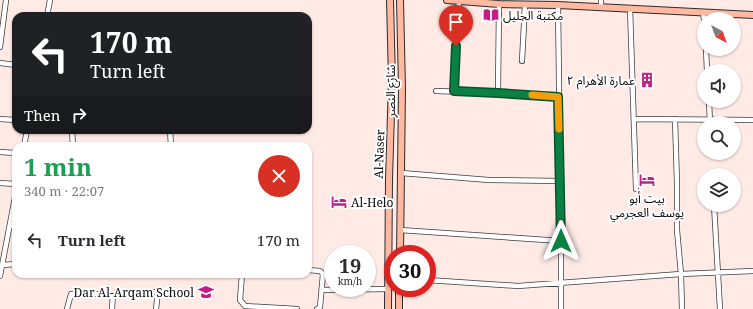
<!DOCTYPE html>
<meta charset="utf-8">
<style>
body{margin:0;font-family:"Noto Serif","Noto Sans Arabic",serif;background:#f2f2f3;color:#2b2b33;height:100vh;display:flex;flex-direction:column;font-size:15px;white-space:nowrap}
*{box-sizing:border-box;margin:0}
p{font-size:13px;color:#7c7c81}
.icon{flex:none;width:22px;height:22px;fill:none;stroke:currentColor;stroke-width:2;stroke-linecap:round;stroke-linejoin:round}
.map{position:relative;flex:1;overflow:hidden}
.details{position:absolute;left:12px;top:142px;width:300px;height:136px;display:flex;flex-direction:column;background:#fff;border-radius:12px;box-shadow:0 1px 3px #0004}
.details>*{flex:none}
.top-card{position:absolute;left:12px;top:12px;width:300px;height:122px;border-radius:12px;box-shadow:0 1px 3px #0004;background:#202124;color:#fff;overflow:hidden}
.needle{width:26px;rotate:139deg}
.fabs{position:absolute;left:697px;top:12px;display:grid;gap:8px}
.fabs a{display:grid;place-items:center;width:44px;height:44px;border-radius:50%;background:#fff;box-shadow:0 1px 3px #0004;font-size:20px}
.speed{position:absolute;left:324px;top:245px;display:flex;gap:8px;font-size:20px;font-weight:700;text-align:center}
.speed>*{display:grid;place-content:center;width:52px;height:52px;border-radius:50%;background:#fff;box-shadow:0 1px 3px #0004;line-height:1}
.speed small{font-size:10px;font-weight:400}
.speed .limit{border:6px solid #d22;background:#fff;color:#111}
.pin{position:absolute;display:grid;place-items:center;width:34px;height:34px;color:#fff;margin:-41px -17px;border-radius:50% 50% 50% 0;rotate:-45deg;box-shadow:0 0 4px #0007}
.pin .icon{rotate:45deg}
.me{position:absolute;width:44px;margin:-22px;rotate:0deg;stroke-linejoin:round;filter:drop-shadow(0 0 3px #0008)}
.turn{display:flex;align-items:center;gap:14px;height:84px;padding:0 12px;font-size:18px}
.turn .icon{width:52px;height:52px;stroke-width:2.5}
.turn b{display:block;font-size:28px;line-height:34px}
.then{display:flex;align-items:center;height:38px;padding:0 12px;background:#0003;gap:8px;font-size:15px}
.round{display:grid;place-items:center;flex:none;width:42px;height:42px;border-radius:21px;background:#f2f2f3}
.overview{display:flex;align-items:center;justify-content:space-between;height:68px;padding:0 12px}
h1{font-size:24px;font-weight:700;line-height:30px;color:#1e9e55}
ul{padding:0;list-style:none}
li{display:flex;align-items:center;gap:12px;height:60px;padding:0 12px}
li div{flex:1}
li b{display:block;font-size:15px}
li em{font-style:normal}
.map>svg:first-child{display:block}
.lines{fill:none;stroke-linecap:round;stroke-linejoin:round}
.minor-casing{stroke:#3d3d3d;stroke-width:6}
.secondary-casing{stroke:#2c2c2c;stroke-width:8}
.minor{stroke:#fff;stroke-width:4.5}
.secondary{stroke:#ffb9a1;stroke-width:6}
.route-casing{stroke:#07532c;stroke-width:10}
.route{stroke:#0b8043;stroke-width:7}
.slow{stroke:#f59e0b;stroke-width:7}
.labels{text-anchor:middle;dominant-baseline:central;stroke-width:4;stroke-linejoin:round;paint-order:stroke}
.poi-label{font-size:12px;fill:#0a0a0a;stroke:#fff;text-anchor:start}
.street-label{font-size:12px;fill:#0a0a0a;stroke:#fff}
</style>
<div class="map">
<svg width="753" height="309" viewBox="0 0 753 309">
<rect width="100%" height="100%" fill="#ffeae6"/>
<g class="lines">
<defs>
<path id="minor" d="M601 0V7
M630 8 636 189
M703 12 704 20
M47 16 50 0
M0 47 6 0
M706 49 707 71
M522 61 525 5
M0 63 16 65
M436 91 498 93 559 97
M454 91 459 1
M498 93 499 4
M709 101 710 123
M0 119 16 120
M634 119 753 120
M675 119 677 183V230L681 274 682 309
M72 130 73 146
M170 130 171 146
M24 146 27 130
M0 152 16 153
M401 173 489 180 560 181
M0 183 16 184
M714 205 720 309
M10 226H16
M400 230 561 241 558 5
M561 241V309
M2 265 16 264
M308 270 320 271 323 274 320 307 317 309
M242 274 240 300 245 306 297 309
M0 276 16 192
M427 280 518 286 681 274 753 271
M322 290 388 289
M67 309 71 294H113L158 292 156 309
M112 309 113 294"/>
<path id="secondary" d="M447 0 499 4 558 5 753 15
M400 254 402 88 400 0
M388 309 389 179 392 80 390 0
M399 309V288"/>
</defs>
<use href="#minor" class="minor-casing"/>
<use href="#secondary" class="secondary-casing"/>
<use href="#minor" class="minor"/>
<use href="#secondary" class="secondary"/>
</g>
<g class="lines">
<defs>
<path id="route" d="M456 46 454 91 498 93 558 97 561 241"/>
</defs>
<use href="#route" class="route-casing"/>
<use href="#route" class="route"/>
<path class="slow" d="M532 95 558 97 559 129"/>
</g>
<defs>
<symbol id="library-bare" viewBox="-9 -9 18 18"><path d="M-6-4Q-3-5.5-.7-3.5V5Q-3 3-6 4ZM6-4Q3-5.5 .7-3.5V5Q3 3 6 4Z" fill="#bd1f8a" stroke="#fff" stroke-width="2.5" paint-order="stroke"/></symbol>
<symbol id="building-bare" viewBox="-9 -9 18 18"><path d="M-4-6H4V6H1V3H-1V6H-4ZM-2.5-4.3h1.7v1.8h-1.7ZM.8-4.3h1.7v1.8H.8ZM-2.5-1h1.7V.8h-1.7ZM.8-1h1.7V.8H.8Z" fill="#bd1f8a" stroke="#fff" stroke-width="2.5" paint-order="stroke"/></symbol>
<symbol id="hotel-bare" viewBox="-9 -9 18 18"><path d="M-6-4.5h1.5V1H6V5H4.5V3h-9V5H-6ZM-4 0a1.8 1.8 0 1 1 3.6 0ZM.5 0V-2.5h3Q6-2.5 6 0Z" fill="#bd1f8a" stroke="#fff" stroke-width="2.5" paint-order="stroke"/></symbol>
<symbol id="school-bare" viewBox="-9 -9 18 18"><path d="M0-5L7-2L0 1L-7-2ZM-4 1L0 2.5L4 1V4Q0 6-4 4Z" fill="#bd1f8a" stroke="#fff" stroke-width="2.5" paint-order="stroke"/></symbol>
</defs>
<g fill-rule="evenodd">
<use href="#library-bare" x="480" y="4" width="22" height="22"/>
<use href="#building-bare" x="636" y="69" width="22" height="22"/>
<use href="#hotel-bare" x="636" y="169" width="22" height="22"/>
<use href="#hotel-bare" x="328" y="191" width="22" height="22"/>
<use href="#school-bare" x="195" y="281" width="22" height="22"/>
</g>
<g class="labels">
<g class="poi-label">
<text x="503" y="15">مكتبة الجليل</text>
<text x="635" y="80" text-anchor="end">عمارة الأهرام ٢</text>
<text x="647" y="198" text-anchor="middle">بيت أبو<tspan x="647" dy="14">يوسف العجرمي</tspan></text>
<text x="351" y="202">Al-Helo</text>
<text x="194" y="292" text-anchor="end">Dar Al-Arqam School</text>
</g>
<g class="street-label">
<text transform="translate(390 91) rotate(-90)">شارع النصر</text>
<text transform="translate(379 154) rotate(-88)">Al-Naser</text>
</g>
</g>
</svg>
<div class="fabs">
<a><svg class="needle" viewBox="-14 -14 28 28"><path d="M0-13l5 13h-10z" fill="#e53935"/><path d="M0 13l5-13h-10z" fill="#7c7c81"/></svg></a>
<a><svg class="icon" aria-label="sound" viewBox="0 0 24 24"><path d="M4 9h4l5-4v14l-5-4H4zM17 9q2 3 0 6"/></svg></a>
<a><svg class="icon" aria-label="search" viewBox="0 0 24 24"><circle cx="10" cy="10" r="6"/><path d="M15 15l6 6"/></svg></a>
<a><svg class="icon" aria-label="layers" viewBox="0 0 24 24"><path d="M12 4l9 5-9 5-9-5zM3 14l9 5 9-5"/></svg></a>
</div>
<div class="speed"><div>19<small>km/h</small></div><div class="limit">30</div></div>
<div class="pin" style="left:456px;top:46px;background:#d93025"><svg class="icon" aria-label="arrive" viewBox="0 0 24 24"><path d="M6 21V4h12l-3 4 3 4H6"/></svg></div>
<svg class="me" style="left:561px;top:241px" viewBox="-20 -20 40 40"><path d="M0-17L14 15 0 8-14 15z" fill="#0b8043" stroke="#fff" stroke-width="4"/></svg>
<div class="top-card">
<div class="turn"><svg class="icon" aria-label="left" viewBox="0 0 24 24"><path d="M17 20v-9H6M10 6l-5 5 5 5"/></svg><div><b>170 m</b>Turn left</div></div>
<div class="then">Then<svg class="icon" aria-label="right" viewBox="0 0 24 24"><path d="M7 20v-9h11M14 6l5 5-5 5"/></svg></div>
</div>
<section class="details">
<div class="overview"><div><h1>1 min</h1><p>340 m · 22:07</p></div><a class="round" style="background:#d93025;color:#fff"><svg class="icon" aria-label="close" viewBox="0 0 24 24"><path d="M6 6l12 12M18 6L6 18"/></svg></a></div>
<ul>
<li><svg class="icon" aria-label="left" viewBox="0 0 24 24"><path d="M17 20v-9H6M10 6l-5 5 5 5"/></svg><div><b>Turn left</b></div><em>170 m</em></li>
</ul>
</section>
</div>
